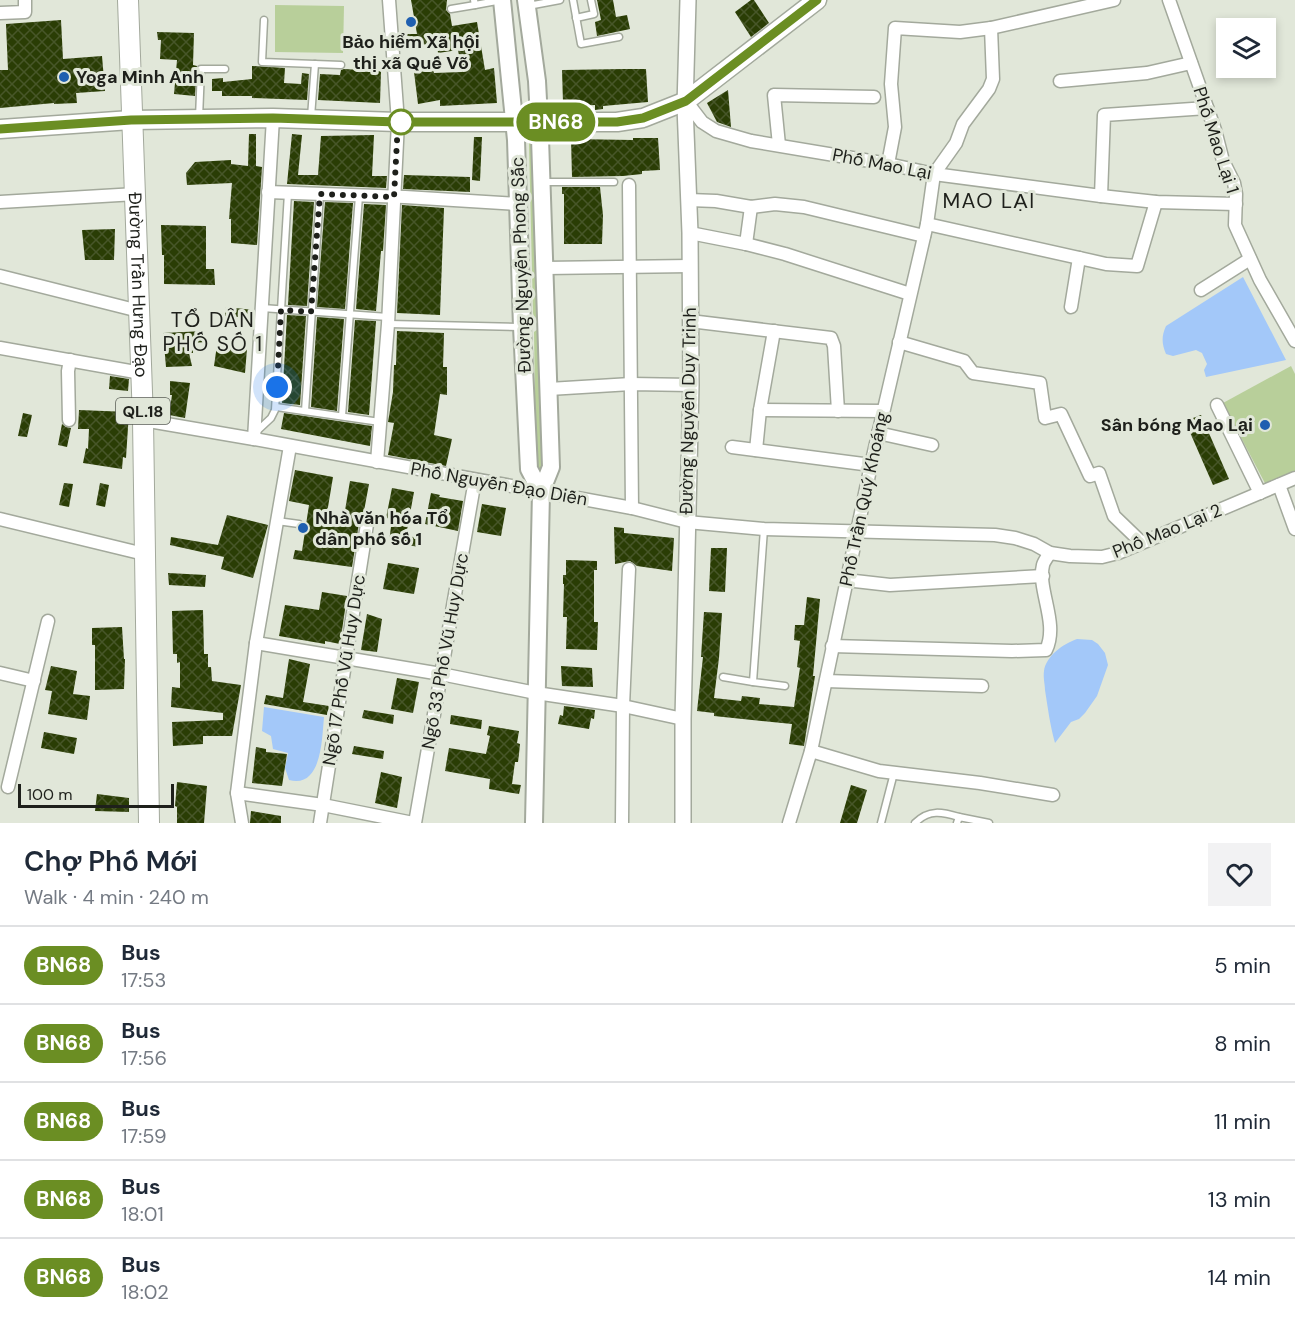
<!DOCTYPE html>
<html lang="en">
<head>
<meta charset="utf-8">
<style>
  body { margin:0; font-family:"DM Sans",sans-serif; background:#f2f2f3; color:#1f2937; height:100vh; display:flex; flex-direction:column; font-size:22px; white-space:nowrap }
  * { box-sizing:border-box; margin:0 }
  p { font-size:20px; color:#747a83 }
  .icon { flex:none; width:33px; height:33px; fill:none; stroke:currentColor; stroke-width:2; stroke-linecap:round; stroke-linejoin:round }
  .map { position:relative; height:823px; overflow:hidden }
  .drawer { display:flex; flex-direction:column; background:#fff; flex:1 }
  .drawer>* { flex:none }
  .badge { padding:0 12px; border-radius:20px; font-size:21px; line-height:39px }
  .controls { position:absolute; left:1216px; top:18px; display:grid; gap:12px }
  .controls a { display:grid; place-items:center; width:60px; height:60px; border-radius:0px; background:#fff; box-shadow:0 3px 9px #0003; font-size:30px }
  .scale { position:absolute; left:18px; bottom:15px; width:156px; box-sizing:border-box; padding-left:6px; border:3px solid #1e201b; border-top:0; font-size:16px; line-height:21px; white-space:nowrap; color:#1e201b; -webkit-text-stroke:4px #e1e7d9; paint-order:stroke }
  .you { position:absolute; width:30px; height:30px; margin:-15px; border:4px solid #fff; border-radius:50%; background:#1a73e8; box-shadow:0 0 0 9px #1a73e833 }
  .map>.badge { position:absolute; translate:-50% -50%; box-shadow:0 0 0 3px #fff }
  .round { display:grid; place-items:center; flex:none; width:63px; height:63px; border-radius:0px; background:#f2f2f3 }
  .summary { display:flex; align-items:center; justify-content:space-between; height:102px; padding:0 24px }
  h1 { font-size:28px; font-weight:600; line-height:45px }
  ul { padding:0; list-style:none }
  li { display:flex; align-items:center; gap:18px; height:78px; padding:0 24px; border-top:2px solid #e0e1e3 }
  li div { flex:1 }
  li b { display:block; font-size:22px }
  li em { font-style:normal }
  li .badge { min-width:66px; font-weight:700; text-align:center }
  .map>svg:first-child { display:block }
  .green { fill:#b8cf9a }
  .water { fill:#a3c8f9 }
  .building { fill:url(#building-cross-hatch) }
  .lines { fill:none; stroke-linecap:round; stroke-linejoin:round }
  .service-casing { stroke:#a3a99c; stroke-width:9 }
  .minor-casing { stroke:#a3a99c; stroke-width:15 }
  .tertiary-casing { stroke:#a3a99c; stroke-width:18 }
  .secondary-casing { stroke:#a3a99c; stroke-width:20 }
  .primary-casing { stroke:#a3a99c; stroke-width:21 }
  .trunk-casing { stroke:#a3a99c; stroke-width:22 }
  .service { stroke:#fff; stroke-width:6 }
  .minor { stroke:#fff; stroke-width:12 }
  .tertiary { stroke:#fff; stroke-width:15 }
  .secondary { stroke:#fff; stroke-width:16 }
  .primary { stroke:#fff; stroke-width:18 }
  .trunk { stroke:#fff; stroke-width:20 }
  .line-casing { stroke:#fff; stroke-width:14 }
  .line { stroke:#6b8e23; stroke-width:9 }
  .walk { stroke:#1e201b; stroke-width:6; stroke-dasharray:0 10.8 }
  .poi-dot { fill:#1f5fb0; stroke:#e1e7d9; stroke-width:2 }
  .stop-dot { fill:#fff; stroke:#6b8e23; stroke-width:3 }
  .labels { text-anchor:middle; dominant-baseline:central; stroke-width:6; stroke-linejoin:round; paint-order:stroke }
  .shield { fill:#e1e7d9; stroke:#585c54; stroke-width:1.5 }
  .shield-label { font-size:16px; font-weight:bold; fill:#1e201b }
  .poi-label { font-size:18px; font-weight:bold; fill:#1e201b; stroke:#e1e7d9; text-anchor:start }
  .street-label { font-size:18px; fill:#1e201b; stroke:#e1e7d9 }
  .quarter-label { font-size:21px; letter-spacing:1.5px; fill:#1e201b; stroke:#e1e7d9 }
</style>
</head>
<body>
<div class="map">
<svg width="1295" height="823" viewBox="0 0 1295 823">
  <defs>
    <pattern id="building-cross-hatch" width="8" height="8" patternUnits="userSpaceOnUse" patternTransform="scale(1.5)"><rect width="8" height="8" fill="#2a3d05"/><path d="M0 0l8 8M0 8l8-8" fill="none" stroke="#475629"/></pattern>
  </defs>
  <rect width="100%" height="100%" fill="#e1e7d9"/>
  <g class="green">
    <path d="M275 5 344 6 343 53 275 52Z"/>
    <path d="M533 138 541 321H535L533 313 529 144V141Z"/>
    <path d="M538 329 545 468 539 471 536 466 534 332Z"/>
    <path d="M1291 366 1295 374V474L1268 489 1223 403Z"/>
  </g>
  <g class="water">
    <path d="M1243 277 1286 360 1206 377 1204 370 1207 364 1202 353 1196 350 1173 356 1166 354C1162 344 1161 337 1166 326Z"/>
    <path d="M1077 639 1092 640 1098 644 1105 653 1108 665 1097 696 1085 713 1079 719 1071 722 1055 743C1050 725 1048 709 1045 690 1045 684 1043 678 1044 671 1046 656 1063 644 1077 639Z"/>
    <path d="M264 707 324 717C322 738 322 789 289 780L285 768 288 753 273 749 271 736 262 731Z"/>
  </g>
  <g class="building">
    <path d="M411 0H447L446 10 450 14 452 26 477 22 485 70 494 68 497 103 440 106V100L418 104 414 72 433 69 434 73 462 72 458 50 438 53 437 44 403 45V34H417Z"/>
    <path d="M597 0H613L616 17 627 15 630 29 597 36 595 22 601 20Z"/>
    <path d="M751 0H754L769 23 751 37 735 12Z"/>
    <path d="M61 20 63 59 102 56 105 91 76 93 77 103 54 104V103L0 108V70H8L6 24Z"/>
    <path d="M157 32 194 33 193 65 197 66 195 96 174 94 177 60 160 59 161 40H158Z"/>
    <path d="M252 66 285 68 284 83 301 84 302 73 309 74 307 100 252 98V96H222V91H212V79L223 78V82L252 79Z"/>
    <path d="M344 69 381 71 380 103 318 100 320 74 340 75 341 70Z"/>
    <path d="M624 69H646L648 102 603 106V109L595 110V105L575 106V102L563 103 562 70Z"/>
    <path d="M728 90 731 127 717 122 707 103Z"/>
    <path d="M249 134H256V166L262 167 257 245 231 243V219H229L232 183 187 185 186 173 195 162 231 160V164L248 166Z"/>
    <path d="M292 134 302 135 298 175H318L321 136 374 135 372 176H387L386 188 287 184Z"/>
    <path d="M474 137H482L480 181 472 180Z"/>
    <path d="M633 138H658L660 170 642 171V174L623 176 572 177 571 139 633 140Z"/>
    <path d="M404 175 470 177V192L403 189Z"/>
    <path d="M562 187H600L603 215 602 244H564V194H562Z"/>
    <path d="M294 201 314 202 307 306 288 305Z"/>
    <path d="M325 202 353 203 345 309 317 307Z"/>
    <path d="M364 204 386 205 383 251H381L376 311 356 309Z"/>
    <path d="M402 205 444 208 440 315 397 313Z"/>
    <path d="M161 225 206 226V269H214L215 285 164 284V255H162Z"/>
    <path d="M115 229 114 260H85L82 230Z"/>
    <path d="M226 307 253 310V318L225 316Z"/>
    <path d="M287 315 306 316 300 405 282 403Z"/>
    <path d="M317 317 344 319 337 411 311 407Z"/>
    <path d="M355 320 376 321 369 415 348 412Z"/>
    <path d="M204 331 206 342 192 343 193 353H189L192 366 166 367 163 333Z"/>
    <path d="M397 331 444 333 443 367H447V395L440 394 434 435 452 439 446 466 388 455 394 423 388 422 393 392 394 365H396Z"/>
    <path d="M217 345 247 349 245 373 214 366Z"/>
    <path d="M110 376 129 379 128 391 109 389Z"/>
    <path d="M170 381 190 383 185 418 169 415 172 395H170Z"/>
    <path d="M79 410 129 412 126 458 123 457 122 469 83 463 86 448 88 449 89 429H78Z"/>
    <path d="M23 413 32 415 27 437 18 436Z"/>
    <path d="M284 413 372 426 370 446 281 429Z"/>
    <path d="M1201 415 1229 479 1213 485 1185 421Z"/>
    <path d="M62 424 66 427 71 428 67 447 58 445Z"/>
    <path d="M295 470 333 477 326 519 343 522 350 481 369 484 364 511 360 517 352 567 293 559 295 550 302 551 309 505 289 501Z"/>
    <path d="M64 483 73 484 69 507 59 505Z"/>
    <path d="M100 483 109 485 105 507 96 505Z"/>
    <path d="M392 488 414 492 406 536 421 538 419 547 389 542 392 519 386 518Z"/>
    <path d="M431 493 440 495 439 497 463 501 458 531 425 524Z"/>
    <path d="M482 504 506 508 501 536 477 532Z"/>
    <path d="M227 515 268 525 253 578 221 569 224 557 170 545 171 537 218 545Z"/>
    <path d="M614 527 624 528V533L674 538 672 571 637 566 630 561 615 564Z"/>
    <path d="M711 548H727L725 592 709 591Z"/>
    <path d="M566 560 597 561V570H594V622H598L597 650 566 649 567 617H563L564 584H563V575H566Z"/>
    <path d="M388 563 419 568 414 594 383 589Z"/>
    <path d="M168 573 206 575 205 587 169 585Z"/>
    <path d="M322 592 347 596 340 644 325 641V644L279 636 285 605 319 610Z"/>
    <path d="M807 597 820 599 813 676H815L804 746 789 744 792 724 714 716V713L697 711 703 657H701L704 612 722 613 719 658 714 698 741 701 742 696 760 698 759 704 794 707 800 668 797 667 800 641 794 640 795 625H804Z"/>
    <path d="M203 610 204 654H208V667H211L212 681 241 685 232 736H203V744L173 746 172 722 223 720V713L171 707 172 687 180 688V662L177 663V654H173L172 611Z"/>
    <path d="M367 614 382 619 377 652 361 650Z"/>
    <path d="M122 627 124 659H125L124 689 95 690V645H92V628Z"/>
    <path d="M289 659 310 664 303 702 329 706 327 715 264 704 266 695 283 698Z"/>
    <path d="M51 666 77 671 73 694 90 696 87 720 48 714 52 691 45 690Z"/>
    <path d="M561 666 592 668 593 687 562 686Z"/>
    <path d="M397 678 419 682 413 713 391 709Z"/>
    <path d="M564 706 595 710 594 719 591 718 589 729 558 724 560 715 563 716Z"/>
    <path d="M364 710 394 715 393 724 362 718Z"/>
    <path d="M451 715 482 720 481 729 450 724Z"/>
    <path d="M489 726 519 731 517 743 520 744 519 754 518 762H515L512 784 521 785 519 794 489 789 490 779 445 771 449 748 486 754 490 736 487 735Z"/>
    <path d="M44 732 77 738 74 754 41 748Z"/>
    <path d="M354 746 384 751 383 759 352 754Z"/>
    <path d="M256 747 266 749V752L287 754 282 786 252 783Z"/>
    <path d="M381 772 402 777 397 808 375 803Z"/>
    <path d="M177 782 207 786 204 823H177V807L175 806Z"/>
    <path d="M851 785 867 790 857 823H840Z"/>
    <path d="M97 794 129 798V812L95 811Z"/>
    <path d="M251 811 281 816V823H250Z"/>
  </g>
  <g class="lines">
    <defs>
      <g id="service">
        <path d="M474 0 475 5 502 0"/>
        <path d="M573 0 581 44 619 37"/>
        <path d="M528 6 560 0"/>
        <path d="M451 9 475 5"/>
        <path d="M576 18 594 14 591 0"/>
        <path d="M264 20 262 62 341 65"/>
        <path d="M311 117 315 64"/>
        <path d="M199 118 201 69H225"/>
        <path d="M542 182H614"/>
        <path d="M262 308 388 317"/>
        <path d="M389 324 519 327"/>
        <path d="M276 407 380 422"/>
        <path d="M305 411 320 194"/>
        <path d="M342 416 359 196"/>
        <path d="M256 432 271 418 275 410 288 193"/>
        <path d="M277 521 299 524"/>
        <path d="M764 529 753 682 785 686"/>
        <path d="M723 677 753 682"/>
        <path d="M881 823 894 773"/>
        <path d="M915 823C929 809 942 812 959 817"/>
        <path d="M957 823 959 817 989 823"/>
      </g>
      <g id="minor">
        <path d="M1169 0 1215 130 1223 161 1234 183 1236 194 1235 225 1260 280 1295 341"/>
        <path d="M0 13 25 12V0"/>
        <path d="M1060 81 1147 73 1191 63"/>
        <path d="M686 101 702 122 716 131 751 141 888 164 934 174 1101 196 1156 202 1236 204"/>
        <path d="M779 145 774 95 874 97"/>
        <path d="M888 164 895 127 891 84 895 28 960 32 991 28 1114 0"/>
        <path d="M629 185 632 508"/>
        <path d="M268 192 405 197 518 204"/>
        <path d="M1101 196 1104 115 1207 108"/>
        <path d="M689 200 716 201 751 207 775 204 804 207 924 236"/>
        <path d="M0 202 136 194"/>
        <path d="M927 224 1106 264 1137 266 1156 202"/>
        <path d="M690 233 746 244 785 254 910 294"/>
        <path d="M746 244 751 207"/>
        <path d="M545 268 690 266"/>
        <path d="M0 276 139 311"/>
        <path d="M1201 290 1250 259"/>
        <path d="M1071 307 1079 258"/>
        <path d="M690 321 831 338 834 346 838 411"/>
        <path d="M899 342 964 361 973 373 1040 383 1045 418 1061 414 1090 476 1099 473 1114 516 1141 542"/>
        <path d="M0 348 141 373"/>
        <path d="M549 389 631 384 691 385"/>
        <path d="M1217 405 1260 493"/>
        <path d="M760 410 883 411"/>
        <path d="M69 420 68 371 70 360"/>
        <path d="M143 420 254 439 632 508 687 522 764 529 995 535 1015 538 1034 544 1050 553 1070 556 1102 557 1118 553 1295 478"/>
        <path d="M878 433 932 445"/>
        <path d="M254 439 273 118"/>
        <path d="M732 447 871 465"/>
        <path d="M756 450 760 410 774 331"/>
        <path d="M377 462 388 324 398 122 389 0"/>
        <path d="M1279 485 1295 529"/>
        <path d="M0 519 144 554"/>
        <path d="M846 580 890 585 1043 576"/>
        <path d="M256 643 441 674 536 693 623 706 683 719"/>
        <path d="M832 646 1012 651 1046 650C1059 623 1037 590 1043 565 1044 561 1048 556 1050 553"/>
        <path d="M0 673 34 681"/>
        <path d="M826 681 982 686"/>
        <path d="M811 751 879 771 980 783 1053 795"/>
        <path d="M8 787 48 621"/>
        <path d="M237 793 323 805 413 823"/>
        <path d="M242 823 237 793 256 643 290 446"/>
        <path d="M320 823 368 518"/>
        <path d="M415 823 475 480"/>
        <path d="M622 823 623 706 629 569"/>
        <path d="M789 823 811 751 871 465 927 224 934 174 956 143 963 124 989 89 993 79 991 28"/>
      </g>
      <path id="tertiary" d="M683 823V719L691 385 690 233 685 106 688 0"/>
      <g id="secondary">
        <path d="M502 0 516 140 522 327 529 469 541 492"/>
        <path d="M526 0 537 81 540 138 551 467 541 492 534 823"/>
      </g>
      <path id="primary" d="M0 129 131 120 273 118 398 122H617L643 118 686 101 817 0"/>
      <g id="trunk">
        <path id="s1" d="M128 0 143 420 149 823"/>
      </g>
    </defs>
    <use href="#service" class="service-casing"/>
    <use href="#minor" class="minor-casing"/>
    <use href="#tertiary" class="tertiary-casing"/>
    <use href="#secondary" class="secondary-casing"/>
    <use href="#primary" class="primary-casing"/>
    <use href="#trunk" class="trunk-casing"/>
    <use href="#service" class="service"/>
    <use href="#minor" class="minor"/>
    <use href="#tertiary" class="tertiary"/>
    <use href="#secondary" class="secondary"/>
    <use href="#primary" class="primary"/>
    <use href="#trunk" class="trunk"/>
  </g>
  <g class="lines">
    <defs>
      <path id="line" d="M0 129 131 120 273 118 398 122H617L643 118 686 101 817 0"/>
    </defs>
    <use href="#line" class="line-casing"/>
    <use href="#line" class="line"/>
    <path class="walk" d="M277 387 281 310 311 312 320 194 394 197 398 122H401"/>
  </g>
  <g class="poi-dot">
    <circle cx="411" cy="22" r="6"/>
    <circle cx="64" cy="77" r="6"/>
    <circle cx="1265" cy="425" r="6"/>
    <circle cx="303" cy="528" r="6"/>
  </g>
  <circle class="stop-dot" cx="401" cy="122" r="12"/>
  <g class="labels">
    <rect class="shield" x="116" y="398" width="54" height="26" rx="4.5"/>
    <g class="shield-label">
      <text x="143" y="411">QL.18</text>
    </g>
    <g class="poi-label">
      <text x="411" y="42" text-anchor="middle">Bảo hiểm Xã hội<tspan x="411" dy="21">thị xã Quế Võ</tspan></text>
      <text x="76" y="77">Yoga Minh Anh</text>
      <text x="1253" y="425" text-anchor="end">Sân bóng Mao Lại</text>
      <text x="315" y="518">Nhà văn hóa Tổ<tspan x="315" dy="21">dân phố số 1</tspan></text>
    </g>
    <g class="street-label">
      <text transform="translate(1216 140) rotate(72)">Phố Mao Lại 1</text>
      <text transform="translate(882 164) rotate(11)">Phố Mao Lại</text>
      <text transform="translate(521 265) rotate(-92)">Đường Nguyễn Phong Sắc</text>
      <text stroke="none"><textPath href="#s1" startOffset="285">Đường Trần Hưng Đạo</textPath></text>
      <text transform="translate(688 411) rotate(-89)">Đường Nguyễn Duy Trinh</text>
      <text transform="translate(499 484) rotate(10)">Phố Nguyễn Đạo Diễn</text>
      <text transform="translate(864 499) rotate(-78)">Phố Trần Quý Khoáng</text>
      <text transform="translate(1167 531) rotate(-22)">Phố Mao Lại 2</text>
      <text transform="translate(445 651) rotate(-80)">Ngõ 33 Phố Vũ Huy Dực</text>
      <text transform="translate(344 670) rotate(-81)">Ngõ 17 Phố Vũ Huy Dực</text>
    </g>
    <g class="quarter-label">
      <text x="989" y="201">MAO LẠI</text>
      <text x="213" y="320">TỔ DÂN<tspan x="213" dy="24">PHỐ SỐ 1</tspan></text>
    </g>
  </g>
</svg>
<div class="controls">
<a><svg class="icon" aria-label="layers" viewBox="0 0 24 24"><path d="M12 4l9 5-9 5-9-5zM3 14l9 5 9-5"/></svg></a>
</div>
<div class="scale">100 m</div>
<div class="you" style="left:277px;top:387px"></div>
<b class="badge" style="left:556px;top:122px;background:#6b8e23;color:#fff">BN68</b>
</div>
<section class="drawer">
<div class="summary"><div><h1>Chợ Phố Mới</h1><p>Walk · 4 min · 240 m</p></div><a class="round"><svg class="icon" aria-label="heart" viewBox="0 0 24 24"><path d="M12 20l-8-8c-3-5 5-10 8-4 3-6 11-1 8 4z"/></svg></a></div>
<ul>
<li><span class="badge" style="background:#6b8e23;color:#fff">BN68</span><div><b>Bus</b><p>17:53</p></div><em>5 min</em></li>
<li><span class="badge" style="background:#6b8e23;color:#fff">BN68</span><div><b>Bus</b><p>17:56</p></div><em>8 min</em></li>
<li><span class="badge" style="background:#6b8e23;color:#fff">BN68</span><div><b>Bus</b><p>17:59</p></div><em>11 min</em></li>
<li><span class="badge" style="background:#6b8e23;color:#fff">BN68</span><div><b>Bus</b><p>18:01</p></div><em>13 min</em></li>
<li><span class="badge" style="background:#6b8e23;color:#fff">BN68</span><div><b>Bus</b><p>18:02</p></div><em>14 min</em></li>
</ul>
</section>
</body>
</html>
